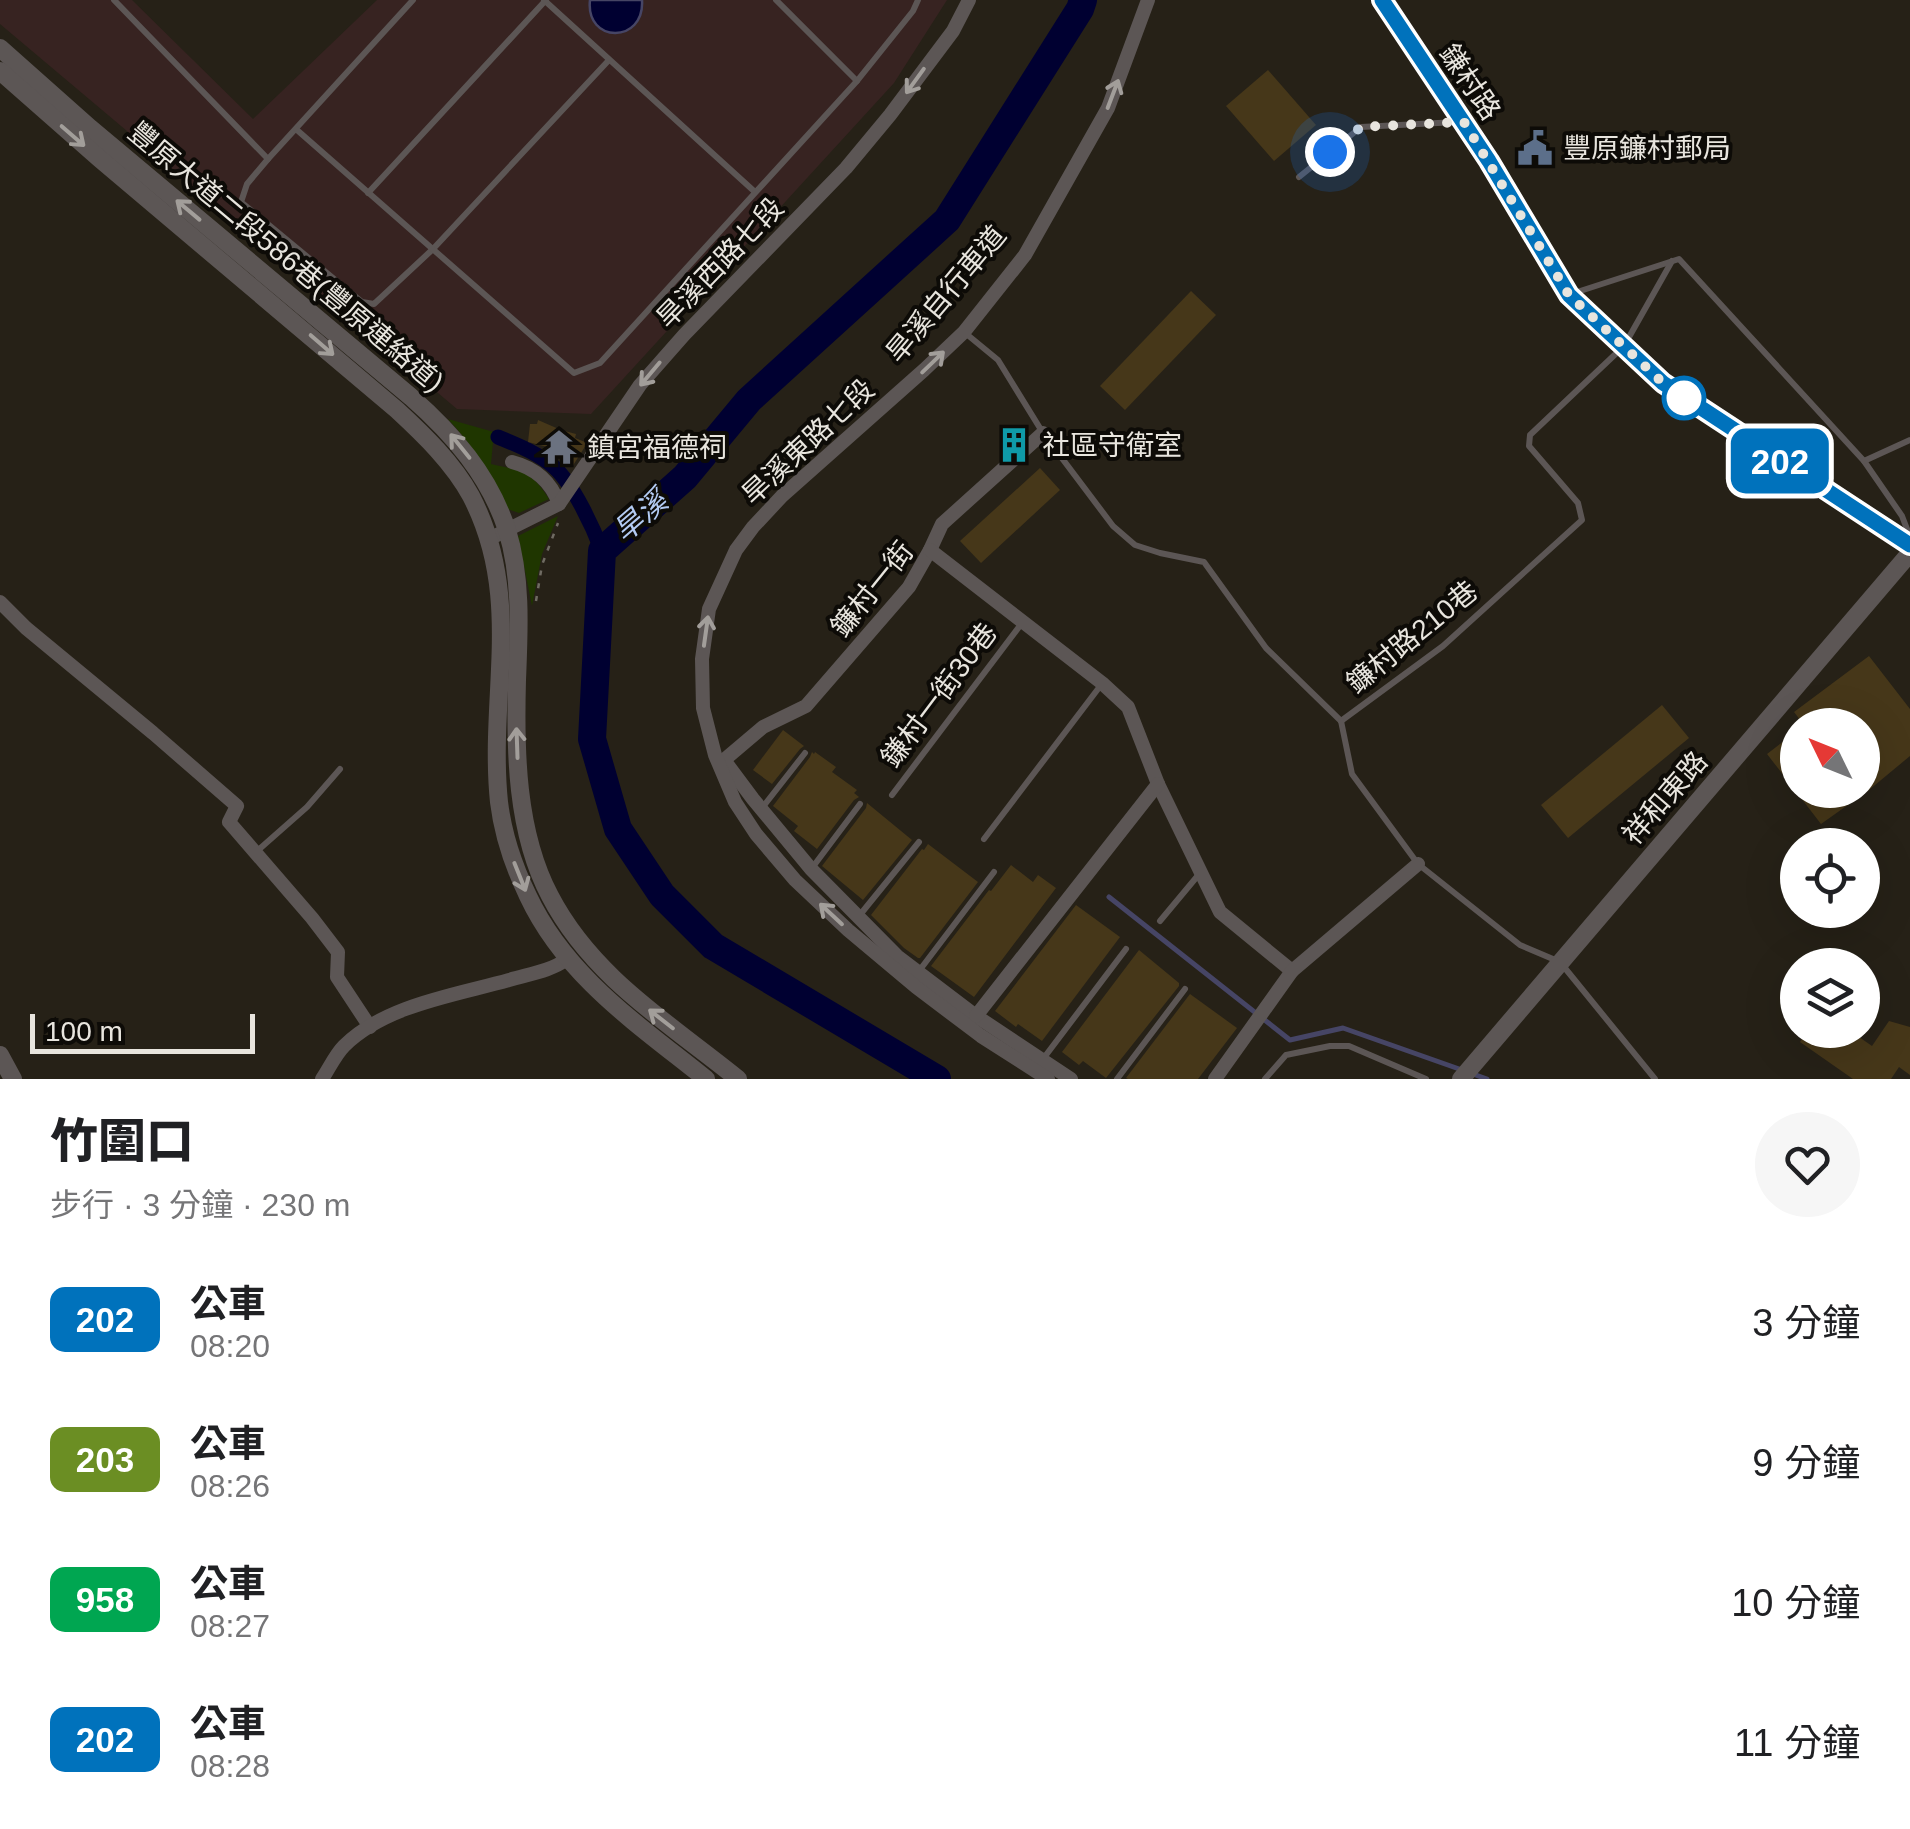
<!DOCTYPE html>
<html lang="zh-TW">
<head>
<meta charset="utf-8">
<style>
  body { margin:0; font-family:Arial,"Noto Sans TC",sans-serif; background:#f6f6f6; color:#202124; height:100vh; display:flex; flex-direction:column; font-size:38px; white-space:nowrap }
  * { box-sizing:border-box; margin:0 }
  p { font-size:32px; color:#757577 }
  .icon { flex:none; width:55px; height:55px; fill:none; stroke:currentColor; stroke-width:2; stroke-linecap:round; stroke-linejoin:round }
  .map { position:relative; height:1079px; overflow:hidden }
  .side { display:flex; flex-direction:column; background:#fff; flex:1 }
  .side>* { flex:none }
  .badge { padding:0 20px; border-radius:15px; font-size:35px; line-height:65px }
  .needle { width:65px; rotate:313deg }
  .fabs { position:absolute; left:1780px; top:708px; display:grid; gap:20px }
  .fabs a { display:grid; place-items:center; width:100px; height:100px; border-radius:50%; background:#fff; box-shadow:0 10px 40px #0002; font-size:50px }
  .scale { position:absolute; left:30px; bottom:25px; width:225px; box-sizing:border-box; padding-left:10px; border:5px solid #e8e5de; border-top:0; font-size:28px; line-height:35px; white-space:nowrap; color:#e8e5de; -webkit-text-stroke:8px #0d0b07; paint-order:stroke }
  .you { position:absolute; width:50px; height:50px; margin:-25px; border:8px solid #fff; border-radius:50%; background:#1a73e8; box-shadow:0 0 0 15px #1a73e833 }
  .map>.badge { position:absolute; translate:-50% -50%; box-shadow:0 0 0 5px #fff }
  .round { display:grid; place-items:center; flex:none; width:105px; height:105px; border-radius:52px; background:#f6f6f6 }
  .head { display:flex; align-items:center; justify-content:space-between; height:170px; padding:0 50px }
  h1 { font-size:48px; font-weight:800; line-height:75px }
  ul { padding:0; list-style:none }
  li { display:flex; align-items:center; gap:30px; height:140px; padding:0 50px }
  li div { flex:1 }
  li b { display:block; font-size:38px }
  li em { font-style:normal }
  li .badge { min-width:110px; font-weight:700; text-align:center }
  .map>svg:first-child { display:block }
  .industrial { fill:#372321 }
  .green { fill:#1f3600 }
  .water { fill:#000031; stroke:#464565; stroke-width:2.5 }
  .lines { fill:none; stroke-linecap:round; stroke-linejoin:round }
  .stream { stroke:#464565; stroke-width:5 }
  .canal { stroke:#000031; stroke-width:15 }
  .river { stroke:#000031; stroke-width:28 }
  .building { fill:#463719 }
  .path { stroke:#6f6b62; stroke-width:2.5; stroke-dasharray:5 8; stroke-linecap:butt }
  .service { stroke:#5c5655; stroke-width:6 }
  .minor { stroke:#5c5655; stroke-width:14 }
  .tertiary { stroke:#5c5655; stroke-width:18 }
  .oneway { stroke:#a29e9a }
  .line-casing { stroke:#fff; stroke-width:22 }
  .line { stroke:#0072bc; stroke-width:15 }
  .walk { stroke:#e8e5de; stroke-width:10; stroke-dasharray:0 18 }
  .stop-dot { fill:#fff; stroke:#0072bc; stroke-width:5 }
  .labels { text-anchor:middle; dominant-baseline:central; stroke-width:8; stroke-linejoin:round; paint-order:stroke }
  .street-label { font-size:28px; fill:#e8e5de; stroke:#0d0b07 }
  .poi-label { font-size:28px; fill:#e8e5de; stroke:#0d0b07; text-anchor:start }
  .water-label { font-size:30px; font-style:italic; fill:#b3cbf3; stroke:#0d0b07 }
</style>
</head>
<body>
<div class="map">
<svg width="1910" height="1079" viewBox="0 0 1910 1079">
  <rect width="100%" height="100%" fill="#262117"/>
  <path class="industrial" d="M0 0H132L253 119 377 0H947L894 83 591 414 457 409 0 24Z"/>
  <g class="green">
    <path d="M448 419 494 432 491 464C521 471 531 470 549 499L519 513 507 509C492 476 473 446 448 419Z"/>
    <path d="M558 516 542 554 532 606 518 536Z"/>
  </g>
  <path class="water" d="M590 0H642C645 44 585 44 590 0Z"/>
  <g class="lines">
    <g class="stream">
      <path d="M1109 897 1290 1040 1343 1028 1462 1070"/>
      <path d="M1473 1074 1487 1079"/>
    </g>
    <path class="canal" d="M498 437C517 445 538 453 554 467 573 484 593 527 602 551"/>
    <path class="river" d="M937 1079 713 946 662 895 618 829 592 739 602 551 685 477 749 400 947 220 1080 9 1083 0"/>
  </g>
  <g class="building">
    <path d="M1268 70 1316 125 1274 161 1226 106Z"/>
    <path d="M1191 291 1216 315 1125 410 1100 386Z"/>
    <path d="M538 420 561 430 576 434 575 438 585 442 586 445 572 467 553 451 556 449 528 442 530 424H537Z"/>
    <path d="M1040 468 1060 490 981 563 960 541Z"/>
    <path d="M1869 656 1910 709V756L1869 790 1821 824 1767 754 1798 730V790H1862V725H1804L1794 712Z"/>
    <path d="M1662 705 1689 738 1568 838 1541 805Z"/>
    <path d="M783 730 804 746 800 749 772 784 753 770Z"/>
    <path d="M812 752 814 754 815 752 836 767 832 772 857 790 854 793 859 797 854 800 817 849 794 831 798 826 773 806 810 757Z"/>
    <path d="M867 803 912 840 863 900 822 866 866 808Z"/>
    <path d="M928 844 978 882 920 958H918L904 948 871 915 922 849 924 850Z"/>
    <path d="M1011 865 1033 882 1038 875 1056 888 974 997 931 966 989 890 991 891Z"/>
    <path d="M1076 905 1120 937 1042 1041 1018 1024 1016 1027 995 1011Z"/>
    <path d="M1139 950 1179 983V986L1106 1078 1083 1061 1079 1065 1062 1052Z"/>
    <path d="M1190 994 1237 1028 1198 1079H1128L1126 1078Z"/>
    <path d="M1889 1021 1910 1027V1075L1899 1067 1891 1079H1853L1800 1042 1808 1030H1849L1872 1046Z"/>
  </g>
  <g class="lines">
    <path class="path" d="M536 601 542 565 558 523"/>
    <g class="service">
      <path d="M114 0 268 159"/>
      <path d="M413 0 268 159 247 184 241 202 362 302 374 304 433 249 609 60"/>
      <path d="M544 0 755 192"/>
      <path d="M776 0 857 81"/>
      <path d="M297 130 574 373 600 363 857 81 913 11 918 0"/>
      <path d="M1299 177 1361 127 1457 122"/>
      <path d="M368 193 546 0"/>
      <path d="M1574 293 1679 259 1864 461 1902 516 1910 537"/>
      <path d="M964 332 998 360 1043 433 1113 526 1135 545 1160 553 1204 562 1266 648 1341 721"/>
      <path d="M1864 461 1910 440"/>
      <path d="M1341 721 1443 646 1582 520 1578 503 1529 446 1530 435 1624 346 1672 261"/>
      <path d="M1341 721 1352 774 1418 864 1520 945 1560 962 1655 1079"/>
      <path d="M892 795 1022 623"/>
      <path d="M762 808 805 753"/>
      <path d="M984 839 1101 685"/>
      <path d="M256 852 307 807 340 769"/>
      <path d="M812 868 860 804"/>
      <path d="M859 916 919 842"/>
      <path d="M1160 921 1200 873"/>
      <path d="M919 971 994 872"/>
      <path d="M1043 1059 1126 949"/>
      <path d="M1117 1079 1185 989"/>
      <path d="M1265 1079 1286 1055 1330 1046H1349L1426 1079"/>
    </g>
    <g class="minor">
      <path d="M1043 433 942 524 930 550 909 587 806 706 763 727 724 760 753 799 811 869 897 956 976 1016 1071 1079"/>
      <path d="M512 462C535 468 551 481 559 504"/>
      <path d="M489 539 559 504 640 385 684 335 846 168 890 115 953 31 969 0"/>
      <path d="M930 550 1102 683 1128 707 1158 784 1220 912 1292 971"/>
      <path d="M0 602 26 628 153 733 237 806 229 822 312 918 338 952 337 977 370 1027"/>
      <path d="M976 1016 1158 784"/>
      <path d="M322 1079C329 1069 335 1055 344 1046 385 1005 456 995 509 980 529 974 551 971 567 959"/>
      <path d="M1048 1079 981 1036 916 987 848 930 795 880 756 834 735 802 715 755 703 708 702 659 709 609 736 550 753 527 782 496 924 370 964 332 1025 255 1108 108 1148 0"/>
      <path d="M1215 1079 1292 971 1418 864"/>
    </g>
    <g class="tertiary">
      <path d="M1382 0 1489 161 1569 295 1663 383 1910 545"/>
      <path d="M0 48 90 128 411 397C453 434 489 475 507 530 522 578 519 631 517 680 515 750 516 832 550 896 592 977 669 1023 738 1079"/>
      <path d="M0 71 100 159 397 410C424 435 453 463 471 496 524 598 488 695 499 802 503 835 514 867 528 896 566 977 639 1025 706 1079"/>
      <path d="M0 1055 13 1079"/>
      <path d="M1461 1079 1910 553"/>
    </g>
  </g>
  <defs><path id="oneway-shaft" d="M-6 0H5M1.5-3L5.5 0L1.5 3" fill="none" stroke-width="1.6" stroke-linecap="round" stroke-linejoin="round" transform="scale(2.5)"/></defs>
  <g class="oneway">
    <use href="#oneway-shaft" transform="translate(915 81) rotate(126)"/>
    <use href="#oneway-shaft" transform="translate(1113 94) rotate(-69)"/>
    <use href="#oneway-shaft" transform="translate(73 136) rotate(41)"/>
    <use href="#oneway-shaft" transform="translate(188 210) rotate(-140)"/>
    <use href="#oneway-shaft" transform="translate(322 345) rotate(41)"/>
    <use href="#oneway-shaft" transform="translate(933 362) rotate(-44)"/>
    <use href="#oneway-shaft" transform="translate(650 374) rotate(130)"/>
    <use href="#oneway-shaft" transform="translate(460 446) rotate(-129)"/>
    <use href="#oneway-shaft" transform="translate(706 631) rotate(-82)"/>
    <use href="#oneway-shaft" transform="translate(517 743) rotate(-92)"/>
    <use href="#oneway-shaft" transform="translate(520 877) rotate(68)"/>
    <use href="#oneway-shaft" transform="translate(831 914) rotate(-137)"/>
    <use href="#oneway-shaft" transform="translate(661 1019) rotate(-142)"/>
  </g>
  <g class="lines">
    <defs>
      <path id="line" d="M1382 0 1489 161 1569 295 1663 383 1910 545"/>
    </defs>
    <use href="#line" class="line-casing"/>
    <use href="#line" class="line"/>
    <path class="walk" d="M1330 152 1361 127 1464 122 1569 295 1663 383 1691 402 1684 398"/>
  </g>
  <defs>
    <symbol id="civic-bare" viewBox="-9 -9 18 18"><path d="M-.6-6.5H3V-4.5H.6V-3L4-1V1h2V6H-6V1h2V-1L-.6-3ZM-1.2 2.5V6h2.4V2.5Z" fill="#5c6f8a" stroke="#0d0b07" stroke-width="2.5" paint-order="stroke"/></symbol>
    <symbol id="building-bare" viewBox="-9 -9 18 18"><path d="M-4-6H4V6H1V3H-1V6H-4ZM-2.5-4.3h1.7v1.8h-1.7ZM.8-4.3h1.7v1.8H.8ZM-2.5-1h1.7V.8h-1.7ZM.8-1h1.7V.8H.8Z" fill="#0f9aa8" stroke="#0d0b07" stroke-width="2.5" paint-order="stroke"/></symbol>
    <symbol id="temple-bare" viewBox="-9 -9 18 18"><path d="M0-6L5-2H3V0L6.5 2.5H4V6H1.5V3h-3V6H-4V2.5H-6.5L-3 0V-2H-5Z" fill="#6b7280" stroke="#0d0b07" stroke-width="2.5" paint-order="stroke"/></symbol>
  </defs>
  <g fill-rule="evenodd">
    <use href="#civic-bare" x="1510" y="123" width="50" height="50"/>
    <use href="#building-bare" x="989" y="420" width="50" height="50"/>
    <use href="#temple-bare" x="534" y="422" width="50" height="50"/>
  </g>
  <circle class="stop-dot" cx="1684" cy="398" r="20"/>
  <g class="labels">
    <g class="street-label">
      <text transform="translate(1470 82) rotate(56)">鎌村路</text>
      <text transform="translate(286 257) rotate(40)">豐原大道二段586巷(豐原連絡道)</text>
      <text transform="translate(720 263) rotate(-46)">旱溪西路七段</text>
      <text transform="translate(946 294) rotate(-50)">旱溪自行車道</text>
      <text transform="translate(808 442) rotate(-43)">旱溪東路七段</text>
      <text transform="translate(872 589) rotate(-51)">鐮村一街</text>
      <text transform="translate(1412 637) rotate(-39)">鐮村路210巷</text>
      <text transform="translate(939 695) rotate(-53)">鎌村一街30巷</text>
      <text transform="translate(1665 798) rotate(-49)">祥和東路</text>
    </g>
    <g class="poi-label">
      <text x="1563" y="148">豐原鐮村郵局</text>
      <text x="1042" y="445">社區守衛室</text>
      <text x="587" y="447">鎮宮福德祠</text>
    </g>
    <g class="water-label">
      <text transform="translate(640 516) rotate(-41)">旱溪</text>
    </g>
  </g>
</svg>
<div class="fabs">
<a><svg class="needle" viewBox="-14 -14 28 28"><path d="M0-13l5 13h-10z" fill="#e53935"/><path d="M0 13l5-13h-10z" fill="#757577"/></svg></a>
<a><svg class="icon" aria-label="locate" viewBox="0 0 24 24"><circle cx="12" cy="12" r="6"/><path d="M12 2v4M12 18v4M2 12h4M18 12h4"/></svg></a>
<a><svg class="icon" aria-label="layers" viewBox="0 0 24 24"><path d="M12 4l9 5-9 5-9-5zM3 14l9 5 9-5"/></svg></a>
</div>
<div class="scale">100 m</div>
<div class="you" style="left:1330px;top:152px"></div>
<b class="badge" style="left:1780px;top:461px;background:#0072bc;color:#fff">202</b>
</div>
<section class="side">
<div class="head"><div><h1>竹圍口</h1><p>步行 · 3 分鐘 · 230 m</p></div><a class="round"><svg class="icon" aria-label="heart" viewBox="0 0 24 24"><path d="M12 20l-8-8c-3-5 5-10 8-4 3-6 11-1 8 4z"/></svg></a></div>
<ul>
<li><span class="badge" style="background:#0072bc;color:#fff">202</span><div><b>公車</b><p>08:20</p></div><em>3 分鐘</em></li>
<li><span class="badge" style="background:#6b8e23;color:#fff">203</span><div><b>公車</b><p>08:26</p></div><em>9 分鐘</em></li>
<li><span class="badge" style="background:#00a651;color:#fff">958</span><div><b>公車</b><p>08:27</p></div><em>10 分鐘</em></li>
<li><span class="badge" style="background:#0072bc;color:#fff">202</span><div><b>公車</b><p>08:28</p></div><em>11 分鐘</em></li>
</ul>
</section>
</body>
</html>
